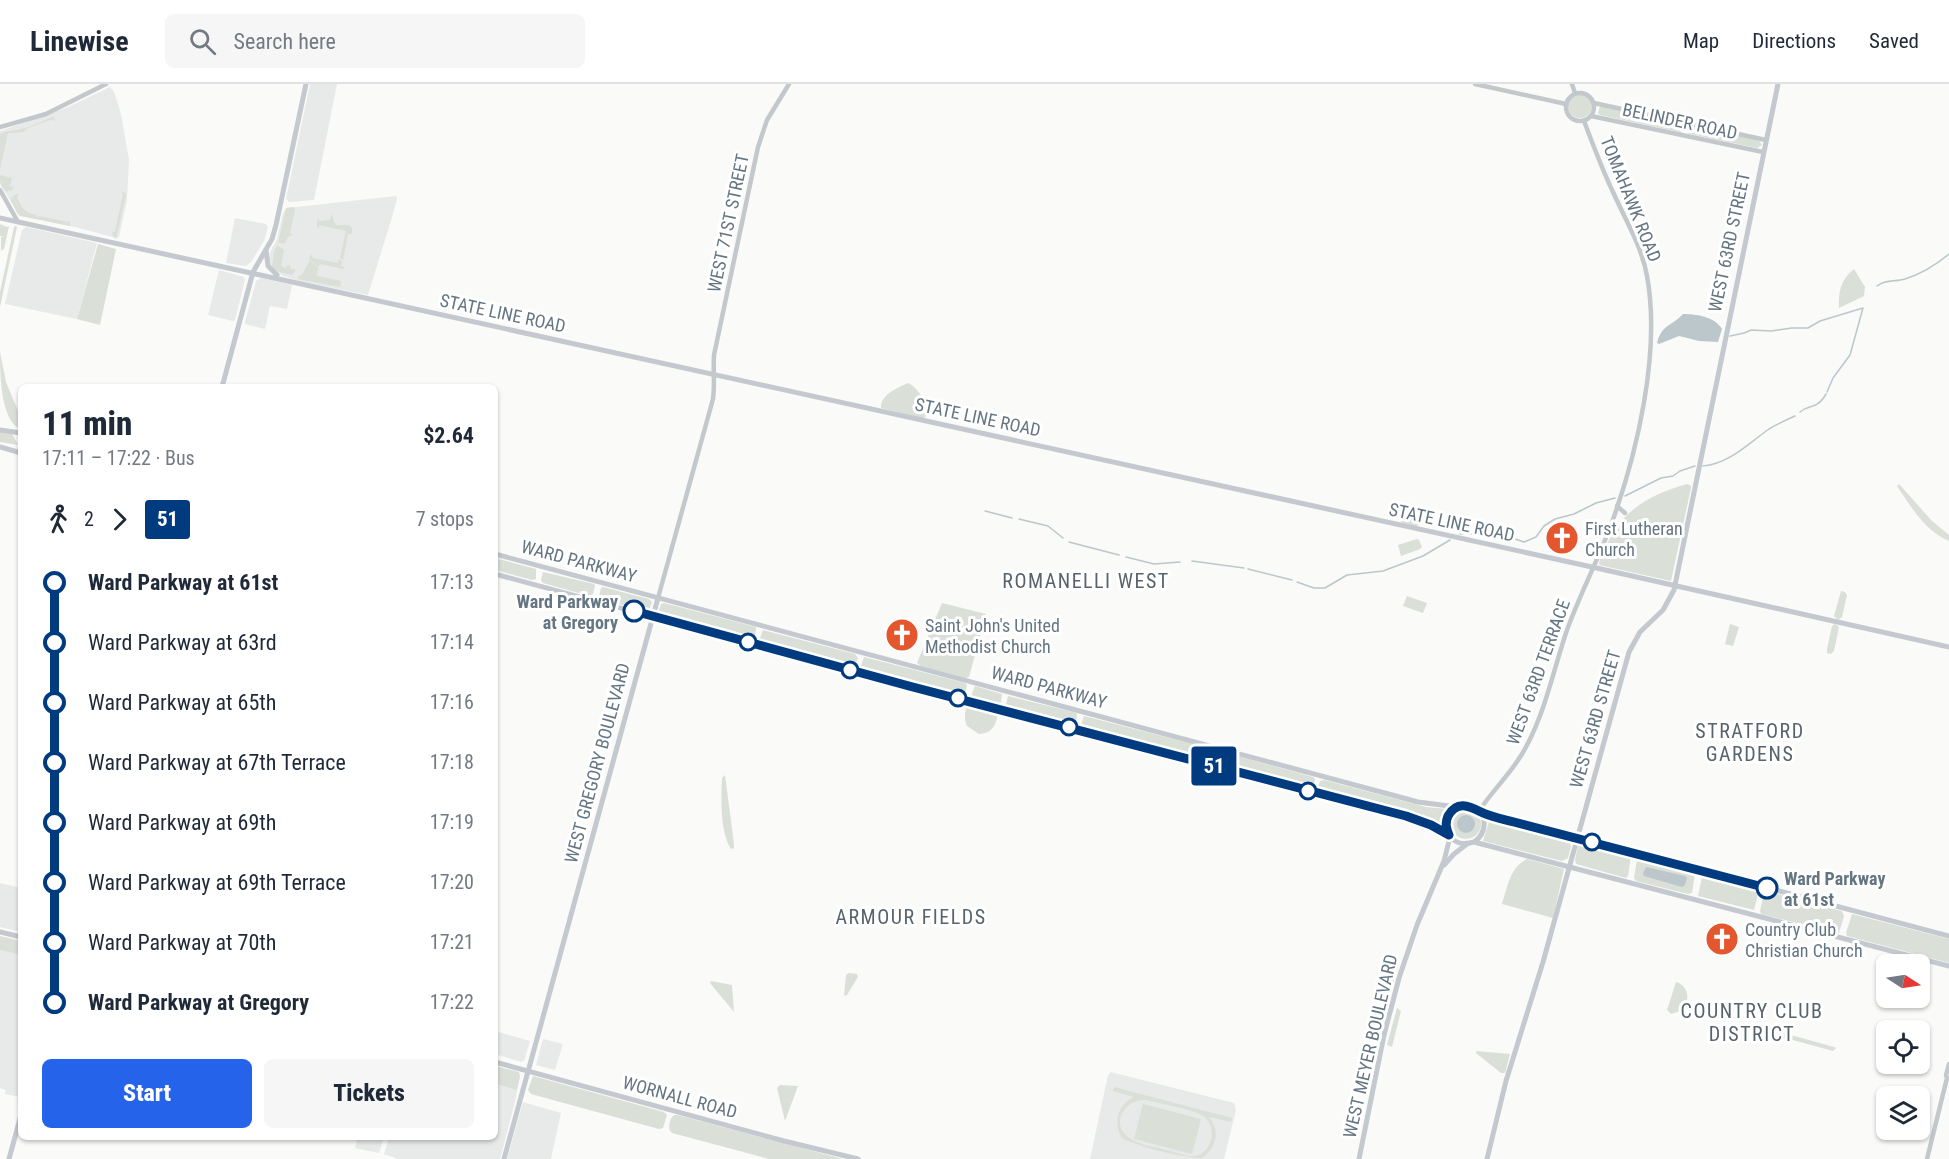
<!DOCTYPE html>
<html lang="en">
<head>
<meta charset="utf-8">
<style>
  body { margin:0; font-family:"Roboto Condensed",sans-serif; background:#f6f6f7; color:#1f2937; height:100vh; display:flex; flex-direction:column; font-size:22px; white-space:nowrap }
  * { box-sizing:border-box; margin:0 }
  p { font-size:20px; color:#747a83 }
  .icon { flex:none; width:33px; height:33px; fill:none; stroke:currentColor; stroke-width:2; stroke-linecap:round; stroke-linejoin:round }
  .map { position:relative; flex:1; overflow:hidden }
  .side { position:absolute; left:18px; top:300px; width:480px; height:756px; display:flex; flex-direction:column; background:#fff; border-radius:9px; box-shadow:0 2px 4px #0004 }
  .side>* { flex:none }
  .badge { padding:0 12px; border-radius:4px; font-size:21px; line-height:39px }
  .needle { width:39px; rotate:102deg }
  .buttons { position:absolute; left:1876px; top:870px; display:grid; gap:12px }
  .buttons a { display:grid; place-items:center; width:54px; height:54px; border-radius:9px; background:#fff; box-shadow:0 2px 4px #0004; font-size:30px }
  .map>.badge { position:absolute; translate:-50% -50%; box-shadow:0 0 0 3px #fff }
  .legs { display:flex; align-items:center; gap:9px; height:66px; padding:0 24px; font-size:20px }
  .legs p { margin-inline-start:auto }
  .headline { display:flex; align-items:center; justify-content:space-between; height:102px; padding:0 24px }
  h1 { font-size:33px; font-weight:800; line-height:45px }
  .primary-button { display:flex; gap:12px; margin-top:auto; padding:12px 24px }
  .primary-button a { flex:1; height:69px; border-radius:9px; background:#2563eb; color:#fff; font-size:24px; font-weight:800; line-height:69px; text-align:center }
  .primary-button a+a { background:#f6f6f7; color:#1f2937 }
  ul { padding:0 24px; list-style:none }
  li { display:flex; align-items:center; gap:21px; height:60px; font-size:22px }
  li i { display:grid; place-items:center; width:9px; height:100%; margin:0 8px; background:currentColor }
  li i::after { content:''; width:15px; height:15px; margin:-8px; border:4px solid; border-radius:50%; background:#fff }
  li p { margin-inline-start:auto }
  li:first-child i { background:linear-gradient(#0000 50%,currentColor 0) }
  li:last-child i { background:linear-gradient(currentColor 50%,#0000 0) }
  header { display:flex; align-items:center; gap:36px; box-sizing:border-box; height:84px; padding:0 30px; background:#fff; border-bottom:2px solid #e0e1e3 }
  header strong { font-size:28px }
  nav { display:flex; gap:33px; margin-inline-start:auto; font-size:21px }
  .search { width:420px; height:54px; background:#f6f6f7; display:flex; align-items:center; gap:15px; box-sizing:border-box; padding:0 21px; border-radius:9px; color:#747a83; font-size:22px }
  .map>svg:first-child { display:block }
  .built { fill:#e8e9e9 }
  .green { fill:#dadfd7; fill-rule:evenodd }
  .water { fill:#bbc7cb }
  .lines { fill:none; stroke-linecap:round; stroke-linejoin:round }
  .stream { stroke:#bbc7cb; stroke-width:1.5 }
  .minor { stroke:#c3c8cc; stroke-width:4.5 }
  .major { stroke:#c3c9ce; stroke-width:5 }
  .line-1-casing { stroke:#fff; stroke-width:14 }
  .line-1 { stroke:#003b80; stroke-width:9 }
  .stop-1-dot { fill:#fff; stroke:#003b80; stroke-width:3 }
  .labels { text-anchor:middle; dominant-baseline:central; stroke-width:6; stroke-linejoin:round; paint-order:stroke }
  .street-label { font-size:18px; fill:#657683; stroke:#fff }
  .poi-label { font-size:18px; fill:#657683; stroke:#fff; text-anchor:start }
  .stop-label { font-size:18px; font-weight:bold; fill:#657683; stroke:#fff; text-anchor:end }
  .neighbourhood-label { font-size:20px; letter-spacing:1.5px; fill:#57646e; stroke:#fff }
</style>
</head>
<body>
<header>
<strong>Linewise</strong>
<div class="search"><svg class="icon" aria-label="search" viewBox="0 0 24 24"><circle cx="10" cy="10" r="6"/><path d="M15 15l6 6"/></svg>Search here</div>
<nav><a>Map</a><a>Directions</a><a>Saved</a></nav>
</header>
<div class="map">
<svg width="1949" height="1075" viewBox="0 0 1949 1075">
  <rect width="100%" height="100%" fill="#fafaf8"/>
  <g class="built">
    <path d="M310 0H337L314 116 289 118 286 115Z"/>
    <path d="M110 3 114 8 121 30 129 76 127 116 119 153 116 154 79 144 19 131 0 100V47L66 24Z"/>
    <path d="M396 112 397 115 392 133 368 211 299 197 283 192 273 186 268 177 270 168 277 155 283 129 287 124Z"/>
    <path d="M235 134 266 140 268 143 264 157 251 178 246 182 226 179Z"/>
    <path d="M26 143 97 159 77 235 5 220 22 146Z"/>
    <path d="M219 186 244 193 245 196 235 236 233 237 208 231Z"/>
    <path d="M261 194 292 201 287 225 270 222 265 245 245 240V238L255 201 256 197Z"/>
    <path d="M0 799 21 804V848L0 843Z"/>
    <path d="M0 866 21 871V1013L5 1010 6 1006 0 1004Z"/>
    <path d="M495 947 530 957 524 977 521 978 495 970Z"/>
    <path d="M543 955 563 960 555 986 536 981Z"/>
    <path d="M1111 988 1234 1019 1236 1026 1224 1075H1090L1108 991Z"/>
    <path d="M495 1000 517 1006 515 1018 500 1075H398L384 1070 389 1053H495Z"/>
    <path d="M523 1018 561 1029 551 1075H507Z"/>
    <path d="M358 1053H384L379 1069 355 1064Z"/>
  </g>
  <g class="green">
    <circle cx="1580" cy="22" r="12"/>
    <path d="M1600 22 1684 40 1682 47 1680 48 1600 31 1598 29Z"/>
    <path d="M54 32 55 38 53 35 25 45 24 48 8 49 0 85V50C5 47 10 47 17 46 30 43 42 38 54 32Z"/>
    <path d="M1690 42 1759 56 1762 61 1757 64 1690 50 1688 49Z"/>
    <path d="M0 91 12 94 10 102 14 103 11 107 8 106V108C0 105 0 98 0 91Z"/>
    <path d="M121 108 126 109V111L116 155 113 152 112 148H115L123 110Z"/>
    <path d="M17 110 19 111 17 113C22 124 24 129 37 131V134L38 132 68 138 70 136V142L20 132 17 129 11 116 12 112 21 128 13 112Z"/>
    <path d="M294 123 295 126 290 149 293 151 288 153 285 159H278L286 124Z"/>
    <path d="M331 131H332L334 138 336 141H349L352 144V150H348L343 176 340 174 346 147 319 141V144H317V134L320 137 330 136Z"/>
    <path d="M0 140 7 143 9 142 4 165 1 167V153H5L0 152Z"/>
    <path d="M16 142 17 143 0 223V208L14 143Z"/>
    <path d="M98 160 116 165 100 241 77 235Z"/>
    <path d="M277 161 284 166 281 182 286 184 287 181H290L291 185 296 186 292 191 276 187 272 183 274 168Z"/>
    <path d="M311 170 313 174 338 179V176L342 177 341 182 344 183V185L320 180 318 183 309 174Z"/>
    <path d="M310 176 318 184 317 192 341 197 340 203 298 195V192L302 191Z"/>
    <path d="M1854 185 1865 203 1864 212 1839 224C1838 208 1841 195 1854 185Z"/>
    <path d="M0 268 6 298 21 334V345C0 338 0 287 0 268Z"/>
    <path d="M908 299C918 304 929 320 927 331L923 335 881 324C880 311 897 304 908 299Z"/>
    <path d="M0 348 12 350 18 361 0 358Z"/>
    <path d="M1687 400 1691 402V404L1671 497 1599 481C1599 474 1604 467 1607 460 1623 425 1652 410 1687 400Z"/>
    <path d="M1899 400 1932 437 1949 451V457C1925 447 1911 423 1897 402Z"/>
    <path d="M1409 421 1418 441V443L1402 439 1401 438Z"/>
    <path d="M1417 455 1419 456 1422 463 1420 465 1401 472 1398 461Z"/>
    <path d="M495 474 536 485V495L532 496 495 486Z"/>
    <path d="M543 488 594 500 595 502 593 510 589 512 543 499 541 496Z"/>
    <path d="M603 503 649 515 652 518 649 526 646 527 600 515 599 512 601 504Z"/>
    <path d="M1841 507 1845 508 1847 511 1842 533 1838 536 1834 532Z"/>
    <path d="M1407 512 1427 519 1423 529 1403 522Z"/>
    <path d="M664 519 756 543 755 554 750 555 662 531 659 526 661 520Z"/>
    <path d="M942 519 986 530 969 593 965 594 921 582 917 579Z"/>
    <path d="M1730 540 1739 543 1733 562 1725 560Z"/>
    <path d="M1835 540 1839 543 1834 567 1831 570 1827 569V565L1832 542Z"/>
    <path d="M763 546 855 570 858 574 855 581 852 582 762 558 760 554Z"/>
    <path d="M864 573 965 599 967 601 965 610 961 611 863 585 861 582Z"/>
    <path d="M975 602 1002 610 1001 619 996 620 973 614 971 612Z"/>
    <path d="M1008 612 1077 629 1076 640 1008 623 1006 620Z"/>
    <path d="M969 620 998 628C996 641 993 649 979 650L967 642C964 636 964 626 969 620Z"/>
    <path d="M1084 632 1193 660 1192 671 1189 672 1083 644 1081 641Z"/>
    <path d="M1202 662 1313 693 1315 695 1313 703 1310 704 1199 675 1197 673 1199 664Z"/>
    <path d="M725 691 734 760V764L731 765C720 749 721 714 722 694Z"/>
    <path d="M1324 696 1426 723 1447 725 1448 727 1443 743 1424 734 1319 706 1318 704 1320 697Z"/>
    <circle cx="1466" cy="740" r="15"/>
    <path d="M1490 734 1569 756 1571 762 1568 774 1562 777 1483 757Z"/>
    <path d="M1584 760 1631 772 1628 792 1626 794 1576 780 1575 776 1578 762Z"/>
    <path d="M1640 774 1695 789 1692 809 1688 810 1636 797 1634 794 1637 775Z"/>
    <path d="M1527 775 1564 785 1553 834 1502 820C1507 804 1510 783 1527 775Z"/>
    <path d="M1705 791 1759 806 1754 826 1698 812 1702 793Z"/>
    <path d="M1767 807 1842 827 1844 832 1839 849 1761 830 1760 827 1764 809Z"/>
    <path d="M1852 830 1949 855V879L1847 852 1846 849Z"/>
    <path d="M0 852 21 857V871L0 866Z"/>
    <path d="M1393 880 1398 883 1391 907 1387 908Z"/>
    <path d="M849 889 857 890 858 893 847 911 844 912 846 891Z"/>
    <path d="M711 897 732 901 734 928 710 899Z"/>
    <path d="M1676 898C1689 902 1690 916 1683 926L1671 930 1667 926Z"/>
    <path d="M1397 924 1401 927 1392 963 1387 961Z"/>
    <path d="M1773 946 1834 963 1836 964 1833 967 1771 950Z"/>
    <path d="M1476 967 1510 970 1505 989H1501L1476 969Z"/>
    <path d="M495 982 519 988 520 993 517 1006 495 1000Z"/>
    <path d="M533 992 664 1028 667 1031 663 1044 659 1045 531 1010 528 1006Z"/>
    <path d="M780 1001 798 1002 785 1037 777 1004Z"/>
    <path d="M1114 1003 1232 1034 1231 1038 1209 1033C1215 1041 1218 1049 1214 1059 1212 1064 1207 1071 1202 1074 1189 1075 1133 1062 1121 1053 1114 1036 1117 1022 1134 1013L1113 1007ZM1145 1016C1158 1019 1193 1025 1203 1032 1218 1042 1213 1069 1195 1072 1186 1073 1176 1068 1167 1066 1155 1063 1138 1061 1128 1053 1110 1039 1125 1015 1145 1016Z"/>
    <path d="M1143 1020 1201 1035 1192 1070 1134 1055Z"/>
    <path d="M674 1031H678L843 1075H769L762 1073 672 1049 670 1047C668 1042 670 1034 674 1031Z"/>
  </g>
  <g class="water">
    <path d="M1683 230C1697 230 1715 233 1722 245L1718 258 1699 257 1679 252 1659 260 1657 259C1662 240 1672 242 1683 230Z"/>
    <circle cx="1466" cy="740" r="9"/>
    <path d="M1646 783 1685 792 1687 794 1685 801 1682 803 1644 792 1643 789Z"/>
  </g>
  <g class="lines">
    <g class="stream">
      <path d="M1877 202C1885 195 1895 198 1905 195 1921 190 1937 180 1949 170"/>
      <path d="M1730 252 1744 249 1751 246 1771 247 1792 244H1808L1820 237 1863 224 1850 271 1833 294 1827 308"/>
      <path d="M1800 328C1810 319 1816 327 1826 310"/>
      <path d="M1703 382C1729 380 1749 359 1769 345 1777 340 1786 336 1795 332"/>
      <path d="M1625 412 1661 394 1673 392 1680 387 1695 382"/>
      <path d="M985 427 1012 434"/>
      <path d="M1019 435 1048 442 1063 454"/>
      <path d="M1460 450 1467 449 1487 453 1506 452 1524 458 1536 453 1544 442 1555 435 1574 430 1596 419 1615 414"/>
      <path d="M1069 458 1119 471"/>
      <path d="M1126 473 1154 480 1180 478"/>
      <path d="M1192 477 1244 484"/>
      <path d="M1248 485 1292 496"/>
      <path d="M1297 498 1314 504H1325L1347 491 1383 487 1423 472 1450 456"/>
    </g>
    <g class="minor">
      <path d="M1475 0 1566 20"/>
      <path d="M1572 0 1575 9"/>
      <circle cx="1580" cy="23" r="14"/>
      <path d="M1594 19 1766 56"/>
      <path d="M1591 32 1763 68"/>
      <path d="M0 43 46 30 106 0"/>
      <path d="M0 106 18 138"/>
      <path d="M1617 422 1625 429"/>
      <path d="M658 514 713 315C715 300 713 286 714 271L758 63 767 36 789 0"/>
      <path d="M1479 727C1494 704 1515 686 1527 661 1546 625 1554 584 1567 546 1580 510 1598 476 1611 441 1637 370 1661 268 1647 192 1642 163 1625 135 1613 108 1602 85 1593 61 1584 37"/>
      <path d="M1927 1075 1947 994 1946 991 1949 980"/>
    </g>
    <g class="major">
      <path d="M0 134 1592 483 1949 563"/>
      <path d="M266 166 268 182 277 191"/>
      <path d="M222 303 253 188 272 155 276 141 306 0"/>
      <path d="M0 346 21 349"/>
      <path d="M0 363 21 369"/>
      <path d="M495 470 1381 708 1418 718 1457 723"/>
      <path d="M495 490 909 602 1406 733 1432 741 1449 751"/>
      <path d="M1481 728 1949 852"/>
      <path d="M1474 758C1486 750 1489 731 1474 723 1442 708 1435 770 1474 758L1949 882"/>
      <path d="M1444 781 1454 770 1467 760"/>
      <path d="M0 848 21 853"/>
      <path d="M495 978 784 1057 858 1075"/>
      <path d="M9 1075 21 1031"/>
      <path d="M504 1075 658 514"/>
      <path d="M1359 1075 1384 951 1399 894 1417 841 1444 777 1450 753"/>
      <path d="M1487 1075 1506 997 1543 878 1629 568 1640 548 1663 526 1674 506 1778 0"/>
    </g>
  </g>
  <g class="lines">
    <defs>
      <path id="line-1" d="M634 527 909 602 1406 732 1431 741 1449 751C1446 744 1445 739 1448 732 1457 716 1469 722 1481 728 1491 733 1503 735 1514 738L1767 804"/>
    </defs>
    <use href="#line-1" class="line-1-casing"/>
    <use href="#line-1" class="line-1"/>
  </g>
  <defs>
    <symbol id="church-disc" viewBox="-11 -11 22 22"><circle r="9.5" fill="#e4572e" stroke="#fff"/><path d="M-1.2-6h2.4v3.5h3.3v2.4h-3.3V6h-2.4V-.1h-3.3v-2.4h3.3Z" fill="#fff"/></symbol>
  </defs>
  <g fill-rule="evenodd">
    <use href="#church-disc" x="1543" y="435" width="38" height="38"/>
    <use href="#church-disc" x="883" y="532" width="38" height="38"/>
    <use href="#church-disc" x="1703" y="836" width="38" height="38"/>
  </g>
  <g class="stop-1-dot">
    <circle cx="634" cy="527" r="10"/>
    <circle cx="748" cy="558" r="8"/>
    <circle cx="850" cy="586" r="8"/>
    <circle cx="958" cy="614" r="8"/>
    <circle cx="1069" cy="643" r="8"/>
    <circle cx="1308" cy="707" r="8"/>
    <circle cx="1592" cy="758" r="8"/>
    <circle cx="1767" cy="804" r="10"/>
  </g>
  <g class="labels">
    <g class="street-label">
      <text transform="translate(1680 37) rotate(12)">BELINDER ROAD</text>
      <text transform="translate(1631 115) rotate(68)">TOMAHAWK ROAD</text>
      <text transform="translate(728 139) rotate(-78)">WEST 71ST STREET</text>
      <text transform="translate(1729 158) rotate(-78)">WEST 63RD STREET</text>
      <text transform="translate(503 229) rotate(12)">STATE LINE ROAD</text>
      <text transform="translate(978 333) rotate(12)">STATE LINE ROAD</text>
      <text transform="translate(1452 438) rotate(12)">STATE LINE ROAD</text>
      <text transform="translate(579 477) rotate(15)">WARD PARKWAY</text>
      <text transform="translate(1538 588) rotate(-70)">WEST 63RD TERRACE</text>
      <text transform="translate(1049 603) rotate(15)">WARD PARKWAY</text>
      <text transform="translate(1595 635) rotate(-74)">WEST 63RD STREET</text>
      <text transform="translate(597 679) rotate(-75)">WEST GREGORY BOULEVARD</text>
      <text transform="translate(1370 962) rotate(-77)">WEST MEYER BOULEVARD</text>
      <text transform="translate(680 1013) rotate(15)">WORNALL ROAD</text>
    </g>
    <g class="poi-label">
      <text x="1585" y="444">First Lutheran<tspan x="1585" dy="21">Church</tspan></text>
      <text x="925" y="541">Saint John's United<tspan x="925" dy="21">Methodist Church</tspan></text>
      <text x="1745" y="845">Country Club<tspan x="1745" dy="21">Christian Church</tspan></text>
    </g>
    <g class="stop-label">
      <text x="618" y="517">Ward Parkway<tspan x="618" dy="21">at Gregory</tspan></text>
      <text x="1784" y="794" text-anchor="start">Ward Parkway<tspan x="1784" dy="21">at 61st</tspan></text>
    </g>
    <g class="neighbourhood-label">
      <text x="1086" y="497">ROMANELLI WEST</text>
      <text x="1750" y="647">STRATFORD<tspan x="1750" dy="23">GARDENS</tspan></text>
      <text x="911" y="833">ARMOUR FIELDS</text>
      <text x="1752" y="927">COUNTRY CLUB<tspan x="1752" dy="23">DISTRICT</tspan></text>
    </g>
  </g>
</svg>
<div class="buttons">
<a><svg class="needle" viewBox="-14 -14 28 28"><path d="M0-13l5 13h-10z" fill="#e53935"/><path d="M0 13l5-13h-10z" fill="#747a83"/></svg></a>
<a><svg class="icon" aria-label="locate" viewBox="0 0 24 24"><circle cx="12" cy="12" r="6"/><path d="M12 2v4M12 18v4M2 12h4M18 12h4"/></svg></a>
<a><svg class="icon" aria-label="layers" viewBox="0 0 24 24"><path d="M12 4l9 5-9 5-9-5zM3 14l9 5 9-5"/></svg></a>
</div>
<b class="badge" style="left:1214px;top:682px;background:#003b80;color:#fff">51</b>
<section class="side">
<div class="headline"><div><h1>11 min</h1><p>17:11 – 17:22 · Bus</p></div><b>$2.64</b></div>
<div class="legs"><svg class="icon" aria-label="walk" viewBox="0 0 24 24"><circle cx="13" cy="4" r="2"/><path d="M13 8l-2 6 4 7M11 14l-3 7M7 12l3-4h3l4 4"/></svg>2<svg class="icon" aria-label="forward" viewBox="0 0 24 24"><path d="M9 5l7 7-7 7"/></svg><b class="badge" style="background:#003b80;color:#fff">51</b><p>7 stops</p></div>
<ul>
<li><i style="color:#003b80"></i><b>Ward Parkway at 61st</b><p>17:13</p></li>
<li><i style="color:#003b80"></i><span>Ward Parkway at 63rd</span><p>17:14</p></li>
<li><i style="color:#003b80"></i><span>Ward Parkway at 65th</span><p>17:16</p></li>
<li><i style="color:#003b80"></i><span>Ward Parkway at 67th Terrace</span><p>17:18</p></li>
<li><i style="color:#003b80"></i><span>Ward Parkway at 69th</span><p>17:19</p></li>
<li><i style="color:#003b80"></i><span>Ward Parkway at 69th Terrace</span><p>17:20</p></li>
<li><i style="color:#003b80"></i><span>Ward Parkway at 70th</span><p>17:21</p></li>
<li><i style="color:#003b80"></i><b>Ward Parkway at Gregory</b><p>17:22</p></li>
</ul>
<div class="primary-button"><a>Start</a><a>Tickets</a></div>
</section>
</div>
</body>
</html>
